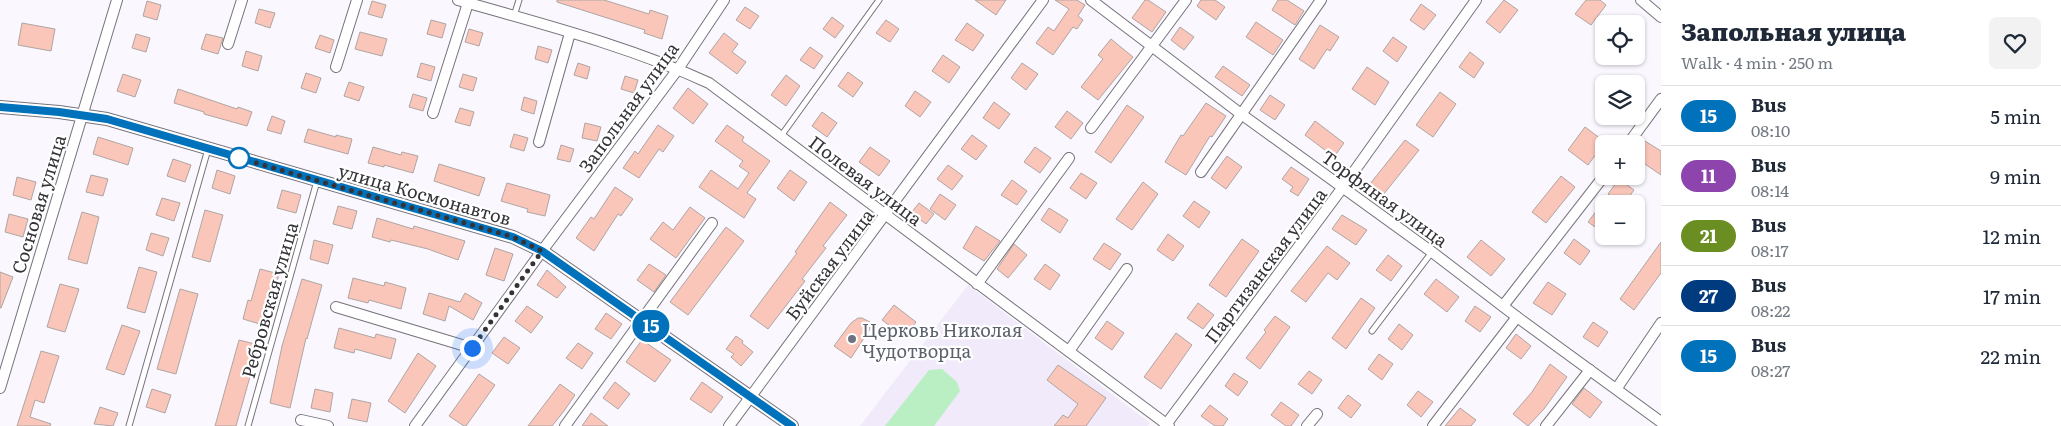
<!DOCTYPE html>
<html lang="en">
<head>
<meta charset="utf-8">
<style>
  body { margin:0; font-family:Literata,serif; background:#f2f2f3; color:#1f2937; height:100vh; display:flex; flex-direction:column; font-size:19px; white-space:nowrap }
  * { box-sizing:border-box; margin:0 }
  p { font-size:16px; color:#747a83 }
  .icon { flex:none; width:28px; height:28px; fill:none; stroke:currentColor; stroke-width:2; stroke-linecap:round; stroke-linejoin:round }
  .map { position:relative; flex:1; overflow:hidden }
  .side { display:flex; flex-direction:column; background:#fff; width:400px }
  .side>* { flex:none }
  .badge { padding:0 10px; border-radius:16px; font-size:18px; line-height:32px }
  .buttons { position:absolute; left:1595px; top:15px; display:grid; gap:10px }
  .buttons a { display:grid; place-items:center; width:50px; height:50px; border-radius:8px; background:#fff; box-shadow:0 1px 4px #0004; font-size:25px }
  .you { position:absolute; width:25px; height:25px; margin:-12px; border:4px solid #fff; border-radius:50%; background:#1a73e8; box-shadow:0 0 0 8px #1a73e833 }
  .map>.badge { position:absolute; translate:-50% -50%; box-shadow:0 0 0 2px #fff }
  .round { display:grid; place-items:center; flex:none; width:52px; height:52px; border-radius:8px; background:#f2f2f3 }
  .overview { display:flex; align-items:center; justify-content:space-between; height:85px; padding:0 20px }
  h1 { font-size:24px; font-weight:800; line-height:38px }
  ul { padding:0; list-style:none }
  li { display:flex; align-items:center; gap:15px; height:60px; padding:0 20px; border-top:1px solid #e0e1e3 }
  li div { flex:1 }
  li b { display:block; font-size:19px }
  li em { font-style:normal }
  li .badge { min-width:55px; font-weight:700; text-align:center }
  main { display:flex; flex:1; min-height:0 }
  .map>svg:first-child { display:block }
  .built { fill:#f0eafa }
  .green { fill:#baefc3 }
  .building { fill:#f9c6b9; stroke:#b0a5a3 }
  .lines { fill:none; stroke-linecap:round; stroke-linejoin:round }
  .service-casing { stroke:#76737b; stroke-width:7 }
  .minor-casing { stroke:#76737b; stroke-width:12 }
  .tertiary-casing { stroke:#76737b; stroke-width:14 }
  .service { stroke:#fff; stroke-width:5 }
  .minor { stroke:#fff; stroke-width:10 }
  .tertiary { stroke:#fff; stroke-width:12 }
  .line-casing { stroke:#fff; stroke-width:11 }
  .line { stroke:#0072bc; stroke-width:8 }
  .walk { stroke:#353337; stroke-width:5; stroke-dasharray:0 9 }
  .stop-dot { fill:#fff; stroke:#0072bc; stroke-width:2.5 }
  .worship-dot { fill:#6b7280; stroke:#fff; stroke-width:2 }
  .labels { text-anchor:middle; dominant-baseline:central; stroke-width:4.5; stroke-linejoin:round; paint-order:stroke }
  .street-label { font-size:18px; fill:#353337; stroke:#fff }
  .worship-label { font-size:18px; fill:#5b616d; stroke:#fff; text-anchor:start }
</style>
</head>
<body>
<main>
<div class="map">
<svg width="1661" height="426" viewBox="0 0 1661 426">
  <rect width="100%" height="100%" fill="#faf7ff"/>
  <path class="built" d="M968 285 1150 423 1148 426H860Z"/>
  <path class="green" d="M942 369 957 382 960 391 934 426H885L929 370Z"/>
  <g class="building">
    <path d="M557 0H604L649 14 650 10 668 16 662 39 644 33 645 30 557 2Z"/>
    <path d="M975 0H1006L996 15Z"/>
    <path d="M1055 0H1077L1085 5 1078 16 1083 20 1077 29 1073 27 1053 55 1036 43 1048 27 1054 31 1069 9Z"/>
    <path d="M1145 0H1148L1166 12 1152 32 1132 18Z"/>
    <path d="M1201 0H1215L1225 7 1216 20 1197 6Z"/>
    <path d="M1278 0H1287L1304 11 1295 25 1272 10Z"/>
    <path d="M1504 0 1518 10 1500 33 1486 22Z"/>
    <path d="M1586 0H1600L1606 5 1591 25 1575 14Z"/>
    <path d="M147 1 161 5 157 20 143 16Z"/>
    <path d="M372 1 386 5 382 18 368 14Z"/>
    <path d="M1421 4 1436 15 1424 30 1410 20Z"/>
    <path d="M745 7 759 16 750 29 736 20Z"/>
    <path d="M259 9 275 13 270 28 255 23Z"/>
    <path d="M832 17 844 26 835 38 823 29Z"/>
    <path d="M431 20 446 24 442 38 427 34Z"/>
    <path d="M886 20 899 29 890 42 876 33Z"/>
    <path d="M1256 22 1283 40 1273 55 1246 37Z"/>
    <path d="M22 23 55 29 51 51 18 45Z"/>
    <path d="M967 23 984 35 973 51 955 40Z"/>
    <path d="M1320 25 1339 37 1330 51 1327 49 1314 69 1299 59Z"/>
    <path d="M1180 27 1194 37 1184 50 1171 40Z"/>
    <path d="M469 29 483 33 479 46 465 42Z"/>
    <path d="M360 32 387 39 382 56 355 49Z"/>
    <path d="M724 33 738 44 732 52 746 62 737 74 709 53Z"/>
    <path d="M136 34 150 38 146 52 132 48Z"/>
    <path d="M206 34 223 38 218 54 201 49Z"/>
    <path d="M320 35 334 40 330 53 315 48Z"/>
    <path d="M1393 37 1407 47 1397 62 1383 51Z"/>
    <path d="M1111 39 1133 57 1098 100 1081 87 1103 59 1098 55Z"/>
    <path d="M538 46 552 50 548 63 535 59Z"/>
    <path d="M810 47 823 56 814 69 800 60Z"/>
    <path d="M246 51 262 56 258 71 242 66Z"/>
    <path d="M1470 52 1484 63 1474 78 1459 67Z"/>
    <path d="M943 55 960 67 949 83 932 71Z"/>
    <path d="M421 63 435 67 431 81 417 77Z"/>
    <path d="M578 63 590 67 587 79 574 75Z"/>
    <path d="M1022 63 1038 74 1026 90 1011 78Z"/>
    <path d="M1223 66 1250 85 1242 96 1215 77Z"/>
    <path d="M1367 67 1389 82 1375 105 1352 89Z"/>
    <path d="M848 72 863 83 853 97 838 86Z"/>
    <path d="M306 73 321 78 316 93 301 88Z"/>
    <path d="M123 74 141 80 135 97 117 91Z"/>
    <path d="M463 74 477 78 473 91 459 87Z"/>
    <path d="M786 75 800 86 786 106 771 95Z"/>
    <path d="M625 76 638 80 634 93 621 89Z"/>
    <path d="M349 82 364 87 359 101 344 96Z"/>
    <path d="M688 88 708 104 693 124 673 108Z"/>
    <path d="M178 89 237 109 238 107 252 112 247 126 204 114V112L174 103Z"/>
    <path d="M915 91 931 102 920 117 905 106Z"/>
    <path d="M1440 92 1456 104 1433 137 1416 125Z"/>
    <path d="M413 94 427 98 423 111 409 107Z"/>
    <path d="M1270 95 1285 105 1275 120 1260 110Z"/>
    <path d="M524 97 537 101 534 114 521 110Z"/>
    <path d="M994 102 1010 114 999 129 983 118Z"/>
    <path d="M1206 103 1226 116 1212 137 1210 136 1186 175 1165 162 1181 135 1183 136Z"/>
    <path d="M1127 105 1144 117 1111 163 1095 152Z"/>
    <path d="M460 108 474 112 470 126 455 122Z"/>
    <path d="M1067 111 1083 123 1071 139 1055 127Z"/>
    <path d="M822 112 837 123 827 137 812 126Z"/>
    <path d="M272 116 285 121 281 134 267 130Z"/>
    <path d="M1315 121 1344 143 1334 157 1305 135Z"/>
    <path d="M585 123 601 127 597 141 582 138Z"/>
    <path d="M658 125 674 136 663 152 659 149 639 178 623 168 635 151 638 154Z"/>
    <path d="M727 125 744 137 742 141 770 161 747 193 756 199 744 218 699 187 711 170 738 189 749 173 739 166 743 161 715 141Z"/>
    <path d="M1585 127 1605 142 1588 165 1568 150Z"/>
    <path d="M308 129 336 137V135L352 139 348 154 304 142Z"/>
    <path d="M514 134 528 138 524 151 510 147Z"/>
    <path d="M972 135 987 146 976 160 961 149Z"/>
    <path d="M98 137 133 148 128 165 93 154Z"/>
    <path d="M1405 140 1419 150 1379 200 1366 189Z"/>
    <path d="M1645 141 1661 151V175L1636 158V155Z"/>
    <path d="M561 145 574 149 570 162 557 159Z"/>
    <path d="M373 147 401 155 402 152 418 156 413 173 384 165V167L368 163Z"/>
    <path d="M870 147 890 161 879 176 859 162Z"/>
    <path d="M1035 147 1051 158 1040 173 1024 162Z"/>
    <path d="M1227 156 1242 167 1226 189 1211 178Z"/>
    <path d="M173 159 191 165 185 182 167 176Z"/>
    <path d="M439 164 485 178 479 196 434 181Z"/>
    <path d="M948 165 963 176 952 190 937 179Z"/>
    <path d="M1291 167 1309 179 1298 196 1290 191 1293 187 1282 179Z"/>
    <path d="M217 170 235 176 230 194 212 188Z"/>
    <path d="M790 170 807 182 794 201 777 188Z"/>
    <path d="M1081 173 1097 183 1086 199 1070 188Z"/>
    <path d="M91 175 108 179 103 196 86 192Z"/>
    <path d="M1561 176 1575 187 1546 223 1532 212Z"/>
    <path d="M17 177 36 182 31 200 13 195Z"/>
    <path d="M1619 179 1634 190 1624 204 1608 194Z"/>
    <path d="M1012 180 1027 191 1017 205 1001 195Z"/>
    <path d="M1143 182 1158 194 1132 230 1116 219Z"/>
    <path d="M507 183 550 195 545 216 527 212 528 209 501 201Z"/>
    <path d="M615 187 633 199 621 216 618 214 594 251 576 238 591 217 594 219Z"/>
    <path d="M282 190 301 195 296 213 277 208Z"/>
    <path d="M940 194 956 205 945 220 930 209Z"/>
    <path d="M162 198 180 203 174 221 156 215Z"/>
    <path d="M1194 201 1210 212 1199 228 1183 216Z"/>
    <path d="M1604 201V233L1588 222Z"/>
    <path d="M830 202 847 215 823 246 826 248 802 279 805 281 768 329 750 316 797 253 795 252Z"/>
    <path d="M919 203 934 214 926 224 911 213Z"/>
    <path d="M338 206 357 211 352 229 333 224Z"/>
    <path d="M690 207 705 218 676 258 650 239 663 222 673 230Z"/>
    <path d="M1049 208 1068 220 1060 233 1041 220Z"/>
    <path d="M205 210 223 215 210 262 192 257Z"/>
    <path d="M82 212 99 217 87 264 68 259Z"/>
    <path d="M9 214 28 219 23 237 5 232Z"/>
    <path d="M1342 215 1367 230 1356 245 1332 229Z"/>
    <path d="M377 218 413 229 414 226 465 241 458 260 428 249 391 240 390 242 372 237Z"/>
    <path d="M976 226 1000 241 984 261 963 248Z"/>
    <path d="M726 227 744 241 688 315 670 302Z"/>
    <path d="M151 233 169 238 163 256 146 250Z"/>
    <path d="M1168 234 1184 246 1173 261 1157 250Z"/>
    <path d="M1242 239 1259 251 1226 297 1209 285Z"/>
    <path d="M1574 239 1590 251 1580 265 1564 253Z"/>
    <path d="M314 240 333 245 328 264 310 259Z"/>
    <path d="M1481 240 1505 259 1491 276 1467 257Z"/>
    <path d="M1661 242V273L1634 310 1620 299Z"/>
    <path d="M1104 243 1121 254 1110 270 1093 259Z"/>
    <path d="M1014 244 1027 255 1008 278 997 269Z"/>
    <path d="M1327 246 1350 263 1337 280 1328 273 1306 302 1291 291Z"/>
    <path d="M495 248 513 254 504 281 486 275Z"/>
    <path d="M1388 255 1402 266 1391 281 1376 270Z"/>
    <path d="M649 264 666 275 654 292 637 280Z"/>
    <path d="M1045 264 1060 275 1050 290 1034 279Z"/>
    <path d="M139 267 157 272 145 313 127 308Z"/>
    <path d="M260 269 279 274 274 293 272 292 263 325 243 319 248 300 251 301Z"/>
    <path d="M547 270 566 287 557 298 537 285Z"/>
    <path d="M0 272 13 277 1 308H0Z"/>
    <path d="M353 278 384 286 385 282 406 288 401 309 369 300 368 303 348 298Z"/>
    <path d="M302 279 322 285 307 339 306 338 290 408 270 403 282 346Z"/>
    <path d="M1436 279 1459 297 1447 312 1424 294Z"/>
    <path d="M1548 282 1566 294 1552 315 1533 303Z"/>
    <path d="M60 284 79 289 65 332 47 327Z"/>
    <path d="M180 289 198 294 176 374 157 369Z"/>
    <path d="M429 293 460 302 465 293 482 303 473 320 449 306 445 321 423 314Z"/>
    <path d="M1361 298 1375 308 1346 349 1332 338Z"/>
    <path d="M1198 303 1214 315 1203 329 1187 318Z"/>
    <path d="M894 305 916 322 905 337 882 320Z"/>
    <path d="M527 306 543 317 531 333 515 321Z"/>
    <path d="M1475 306 1491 317 1480 332 1465 321Z"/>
    <path d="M606 313 622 324 611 339 595 329Z"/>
    <path d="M1275 316 1290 327 1260 369 1246 358 1266 332 1264 330Z"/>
    <path d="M858 318H862L870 322V329L851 358 834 346 851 323Z"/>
    <path d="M1107 321 1124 333 1112 350 1095 338Z"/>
    <path d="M1593 322 1608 332 1598 347 1583 337Z"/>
    <path d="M1399 324 1413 335 1402 350 1388 339Z"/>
    <path d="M122 325 140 331 124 375 106 369Z"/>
    <path d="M339 328 375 338 376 334 396 339 391 359 355 349 354 353 334 348Z"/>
    <path d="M1176 333 1192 345 1161 389 1144 377Z"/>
    <path d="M1516 334 1531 346 1521 359 1506 348Z"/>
    <path d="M736 336 743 341 742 343 753 352 741 366 731 357 734 354 726 349Z"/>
    <path d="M504 337 520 348 508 364 492 353Z"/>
    <path d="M239 340 259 345 236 426H215Z"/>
    <path d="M642 340 671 360 655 382 626 362Z"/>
    <path d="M578 343 593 353 582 369 566 358Z"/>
    <path d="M41 351 59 356 44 403 35 400 30 417 51 424 50 426H17Z"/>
    <path d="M418 353 436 366 405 413 388 401Z"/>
    <path d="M1379 354 1393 364 1382 380 1368 369Z"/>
    <path d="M1550 364 1567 377 1544 409 1528 426 1513 414 1532 392Z"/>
    <path d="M1058 365 1106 398 1086 426H1054L1063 415 1068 418 1078 404 1047 380Z"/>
    <path d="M1309 371 1322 380 1312 394 1298 384Z"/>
    <path d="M1234 373 1248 382 1238 396 1225 386Z"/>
    <path d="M479 374 495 385 466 426H464L449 416Z"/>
    <path d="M615 382 630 394 618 409 603 398Z"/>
    <path d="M702 382 723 397 711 413 690 399Z"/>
    <path d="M560 384 575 395 564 411 552 426H528Z"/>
    <path d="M1584 388 1602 402 1590 418 1572 404Z"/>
    <path d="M152 389 171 395 165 413 146 407Z"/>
    <path d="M315 389 333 393 330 412 311 408Z"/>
    <path d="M1418 391 1433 402 1421 417 1407 405Z"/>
    <path d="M1348 395 1361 405 1351 418 1338 408Z"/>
    <path d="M352 399 371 403 367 422 348 418Z"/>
    <path d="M1281 402 1299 415 1291 426H1286L1271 415Z"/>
    <path d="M1210 405 1228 419 1223 426H1215L1201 416Z"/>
    <path d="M100 407 118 413 113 426 94 424Z"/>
    <path d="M1460 408 1476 420 1471 426H1445Z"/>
    <path d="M591 413 608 426H582Z"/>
  </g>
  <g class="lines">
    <defs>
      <g id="service">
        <path d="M514 16 519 0"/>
        <path d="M781 136 879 0"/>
        <path d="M1372 331 1432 252"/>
        <path d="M129 426 208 149"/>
        <path d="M248 426 317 181"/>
      </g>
      <g id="minor">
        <path d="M458 0C542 24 629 46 709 83L1169 426"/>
        <path d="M1091 0 1241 114 1432 252 1517 317 1661 422"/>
        <path d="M1641 0 1661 17"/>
        <path d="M228 44 242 0"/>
        <path d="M336 67 357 0"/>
        <path d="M433 113 468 3"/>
        <path d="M1091 128 1186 0"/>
        <path d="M539 142 570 33"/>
        <path d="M1628 144 1661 99"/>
        <path d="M1201 172 1321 0"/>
        <path d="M977 284 1069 158"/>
        <path d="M1503 306 1604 176"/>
        <path d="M336 307 472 348"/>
        <path d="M1069 351 1127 269"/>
        <path d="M0 388 117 0"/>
        <path d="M1617 388 1661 323"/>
        <path d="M301 420 328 426"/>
        <path d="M415 426 542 251 678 69 724 0"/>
        <path d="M565 426 712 223"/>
        <path d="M729 426 1043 0"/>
        <path d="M1165 426 1343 187 1476 0"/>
        <path d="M1307 426 1317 414"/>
        <path d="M1433 426 1517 317"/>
        <path d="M1546 426 1590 370"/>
      </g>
      <path id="tertiary" d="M0 107 59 112 107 119 513 237 542 251 792 426"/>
    </defs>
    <use href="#service" class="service-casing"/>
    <use href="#minor" class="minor-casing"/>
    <use href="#tertiary" class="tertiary-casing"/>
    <use href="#service" class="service"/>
    <use href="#minor" class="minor"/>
    <use href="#tertiary" class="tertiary"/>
  </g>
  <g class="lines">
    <defs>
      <path id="line" d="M0 107 59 112 107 119 513 237 542 251 792 426"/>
    </defs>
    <use href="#line" class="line-casing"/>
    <use href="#line" class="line"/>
    <path class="walk" d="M239 158 513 237 542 251 472 348"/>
  </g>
  <circle class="stop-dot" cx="239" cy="158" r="10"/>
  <circle class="worship-dot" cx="852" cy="339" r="5"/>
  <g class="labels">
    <g class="street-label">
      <text transform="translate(628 107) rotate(-54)">Запольная улица</text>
      <text transform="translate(866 180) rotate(37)">Полевая улица</text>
      <text transform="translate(425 194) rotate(16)">улица Космонавтов</text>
      <text transform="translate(1385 198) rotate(36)">Торфяная улица</text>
      <text transform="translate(38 204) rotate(-73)">Сосновая улица</text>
      <text transform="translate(829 264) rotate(-53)">Буйская улица</text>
      <text transform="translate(1265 265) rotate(-53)">Партизанская улица</text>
      <text transform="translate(269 300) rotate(-74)">Ребровская улица</text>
    </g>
    <g class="worship-label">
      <text x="862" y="329">Церковь Николая<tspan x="862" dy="21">Чудотворца</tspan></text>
    </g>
  </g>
</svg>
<div class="buttons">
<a><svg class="icon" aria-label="locate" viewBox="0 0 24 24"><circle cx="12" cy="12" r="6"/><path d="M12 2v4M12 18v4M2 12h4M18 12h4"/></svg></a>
<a><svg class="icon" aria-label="layers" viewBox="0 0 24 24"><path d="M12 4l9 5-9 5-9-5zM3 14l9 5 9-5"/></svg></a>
<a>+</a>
<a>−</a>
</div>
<div class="you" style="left:472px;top:348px"></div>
<b class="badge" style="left:651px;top:326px;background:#0072bc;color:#fff">15</b>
</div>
<section class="side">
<div class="overview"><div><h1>Запольная улица</h1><p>Walk · 4 min · 250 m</p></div><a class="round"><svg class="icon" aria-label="heart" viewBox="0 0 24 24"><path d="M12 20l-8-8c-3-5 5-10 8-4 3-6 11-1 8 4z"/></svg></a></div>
<ul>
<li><span class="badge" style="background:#0072bc;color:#fff">15</span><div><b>Bus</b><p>08:10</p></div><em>5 min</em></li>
<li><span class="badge" style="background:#8e44ad;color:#fff">11</span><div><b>Bus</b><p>08:14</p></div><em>9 min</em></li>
<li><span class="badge" style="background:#6b8e23;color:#fff">21</span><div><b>Bus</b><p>08:17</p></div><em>12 min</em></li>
<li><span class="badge" style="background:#003b80;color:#fff">27</span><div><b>Bus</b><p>08:22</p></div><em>17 min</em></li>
<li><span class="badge" style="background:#0072bc;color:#fff">15</span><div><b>Bus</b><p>08:27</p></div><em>22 min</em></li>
</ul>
</section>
</main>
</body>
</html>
